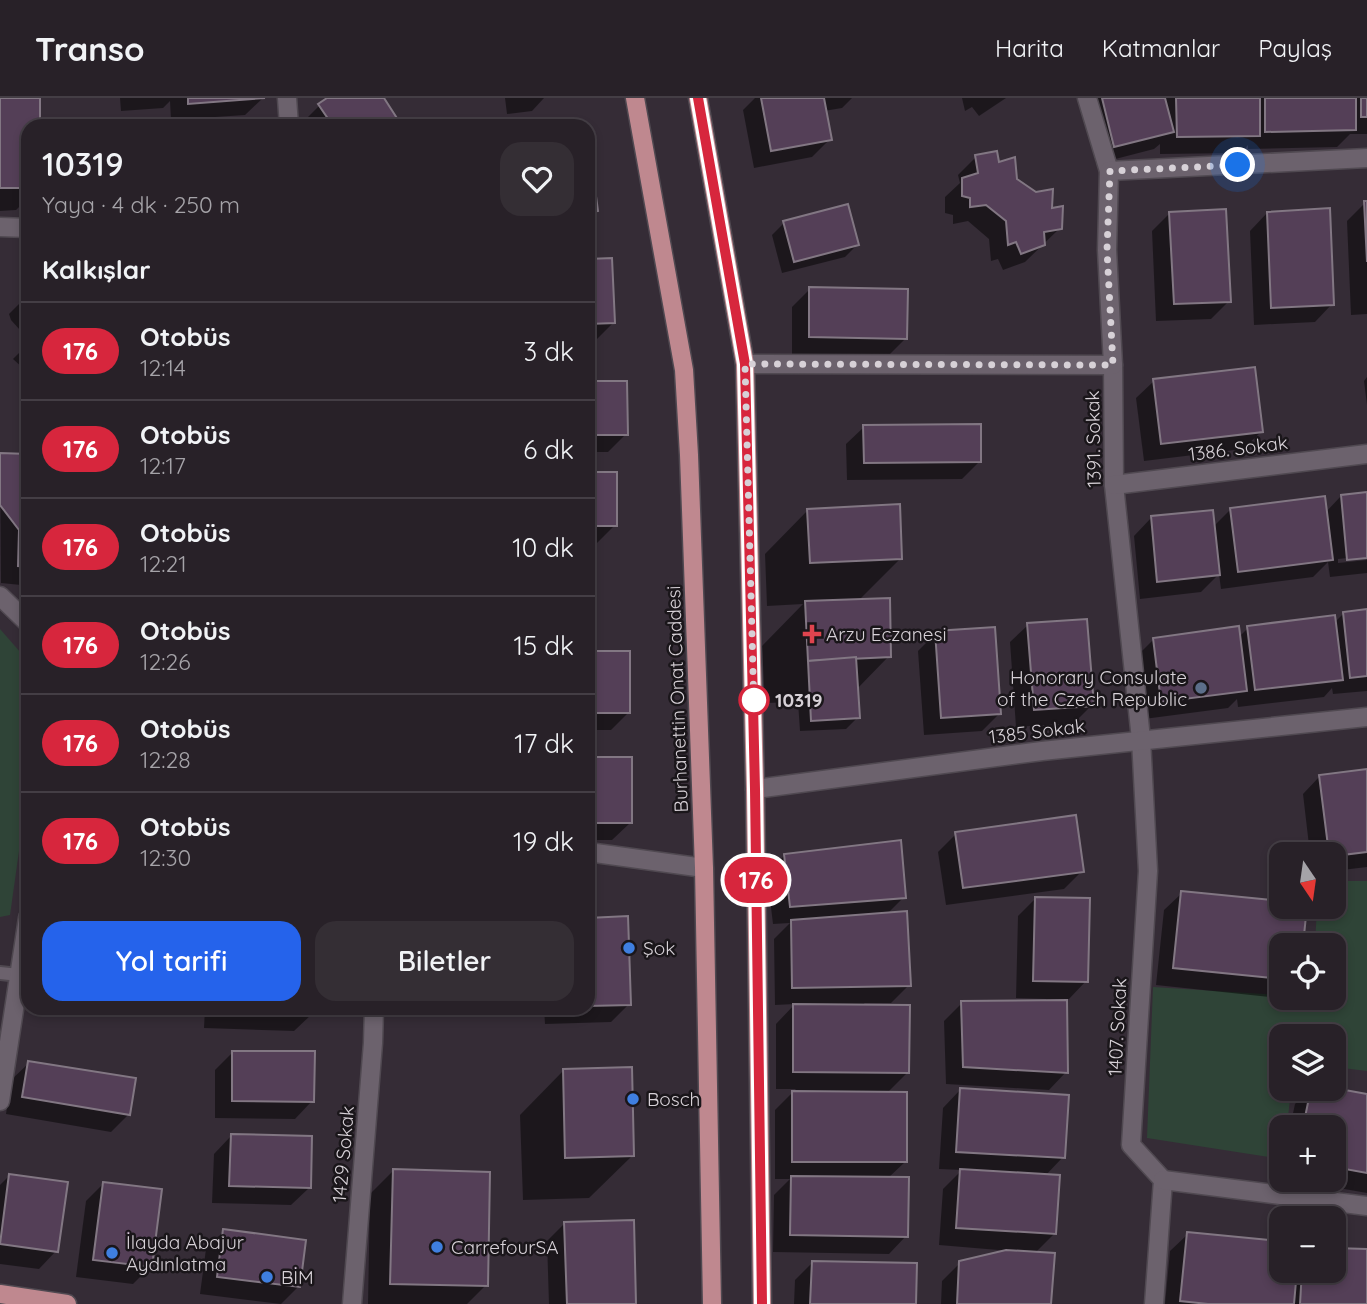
<!DOCTYPE html>
<html lang="tr">
<head>
<meta charset="utf-8">
<style>
  body { margin:0; font-family:Quicksand,sans-serif; background:#342e34; color:#f1f3f6; height:100vh; display:flex; flex-direction:column; font-size:26px; white-space:nowrap }
  * { box-sizing:border-box; margin:0 }
  p { font-size:23px; color:#a5a3a8 }
  .icon { flex:none; width:38px; height:38px; fill:none; stroke:currentColor; stroke-width:2; stroke-linecap:round; stroke-linejoin:round }
  .map { position:relative; flex:1; overflow:hidden }
  .side { position:absolute; left:21px; top:21px; width:574px; height:896px; display:flex; flex-direction:column; background:#282128; border-radius:21px; box-shadow:0 4px 10px #0003,0 0 0 2px #443e45 }
  .side>* { flex:none }
  .badge { padding:0 14px; border-radius:23px; font-size:24px; line-height:46px }
  .needle { width:46px; rotate:167deg }
  .fabs { position:absolute; left:1269px; top:744px; display:grid; gap:14px }
  .fabs a { display:grid; place-items:center; width:77px; height:77px; border-radius:14px; background:#282128; box-shadow:0 4px 10px #0003,0 0 0 2px #443e45; font-size:35px }
  .you { position:absolute; width:35px; height:35px; margin:-18px; border:5px solid #fff; border-radius:50%; background:#1a73e8; box-shadow:0 0 0 10px #1a73e833 }
  .map>.badge { position:absolute; translate:-50% -50%; box-shadow:0 0 0 4px #fff }
  h2 { padding:0 21px; font-size:26px; line-height:63px }
  .round { display:grid; place-items:center; flex:none; width:74px; height:74px; border-radius:21px; background:#342e34 }
  .overview { display:flex; align-items:center; justify-content:space-between; height:119px; padding:0 21px }
  h1 { font-size:33px; font-weight:600; line-height:52px }
  .button { display:flex; gap:14px; margin-top:auto; padding:14px 21px }
  .button a { flex:1; height:80px; border-radius:21px; background:#2563eb; color:#fff; font-size:28px; font-weight:600; line-height:80px; text-align:center }
  .button a+a { background:#342e34; color:#f1f3f6 }
  ul { padding:0; list-style:none }
  li { display:flex; align-items:center; gap:21px; height:98px; padding:0 21px; border-top:2px solid #443e45 }
  li div { flex:1 }
  li b { display:block; font-size:26px }
  li em { font-style:normal }
  li .badge { min-width:77px; font-weight:700; text-align:center }
  header { display:flex; align-items:center; gap:42px; box-sizing:border-box; height:98px; padding:0 35px; background:#282128; border-bottom:2px solid #443e45 }
  header strong { font-size:33px }
  nav { display:flex; gap:38px; margin-inline-start:auto; font-size:24px }
  .map>svg:first-child { display:block }
  .green { fill:#2f4437 }
  .shadow { fill:#0007 }
  .building { fill:#543f57; stroke:#827783; stroke-width:2 }
  .lines { fill:none; stroke-linecap:round; stroke-linejoin:round }
  .lane-casing { stroke:#504951; stroke-width:16 }
  .street-casing { stroke:#504951; stroke-width:21 }
  .primary-casing { stroke:#504951; stroke-width:21 }
  .lane { stroke:#6c626d; stroke-width:12 }
  .street { stroke:#6c626d; stroke-width:18 }
  .primary { stroke:#bf888f; stroke-width:18 }
  .line-casing { stroke:#fff; stroke-width:16 }
  .line { stroke:#d7263d; stroke-width:10 }
  .walk { stroke:#d7d1d7; stroke-width:7; stroke-dasharray:0 12.6 }
  .health-dot { fill:#e0444e; stroke:#1a161a; stroke-width:2.5 }
  .service-dot { fill:#5c6f8a; stroke:#1a161a; stroke-width:2.5 }
  .stop-dot { fill:#fff; stroke:#d7263d; stroke-width:3.5 }
  .shop-dot { fill:#3f7fe0; stroke:#1a161a; stroke-width:2.5 }
  .labels { text-anchor:middle; dominant-baseline:central; stroke-width:5; stroke-linejoin:round; paint-order:stroke }
  .street-label { font-size:19px; fill:#d7d1d7; stroke:#1a161a }
  .poi-label { font-size:19px; fill:#d7d1d7; stroke:#1a161a; text-anchor:start }
  .stop-label { font-size:19px; font-weight:bold; fill:#d7d1d7; stroke:#1a161a; text-anchor:start }
</style>
</head>
<body>
<header>
<strong>Transo</strong>
<nav><a>Harita</a><a>Katmanlar</a><a>Paylaş</a></nav>
</header>
<div class="map">
<svg width="1367" height="1206" viewBox="0 0 1367 1206">
  <rect width="100%" height="100%" fill="#352c36"/>
  <g class="green">
    <path d="M0 531 28 563V689L10 817 0 819Z"/>
    <path d="M1334 783H1367V973L1334 969V938H1281V990L1291 991 1287 1029H1281V1061L1147 1040 1153 889 1281 897V900H1334V847H1315L1317 809 1334 808Z"/>
  </g>
  <g class="shadow">
    <path d="M0 0H38V28H28V100L16 112 0 113Z"/>
    <path d="M120 0H263L245 17 171 22 170 3 163 10 121 13Z"/>
    <path d="M327 0H382L399 28H304L302 25Z"/>
    <path d="M505 0H544L532 13 507 16Z"/>
    <path d="M755 0H852L842 10 824 13 830 41 812 59 754 70 743 12Z"/>
    <path d="M962 0H1006L979 18 972 9 965 13Z"/>
    <path d="M1080 0H1367V36H1350L1337 49 1248 51V47L1241 55 1160 56V46L1154 51 1096 66Z"/>
    <path d="M976 59 998 67 1016 82 1060 130 1025 164 1003 172 998 161 991 163 989 141 968 123 953 126V117L945 115V99L960 85 958 77Z"/>
    <path d="M1365 105H1367V216L1351 217 1347 123Z"/>
    <path d="M1170 115 1229 203 1211 221 1156 223 1152 133Z"/>
    <path d="M1267 115 1332 206 1315 224 1254 227 1250 133Z"/>
    <path d="M784 125 857 147 845 159 782 175 772 137Z"/>
    <path d="M588 163 614 224 596 242H588Z"/>
    <path d="M810 191 906 240 888 258 792 256V209Z"/>
    <path d="M27 198H28V241L11 222 9 216Z"/>
    <path d="M28 246V269L24 271 13 261Z"/>
    <path d="M1367 279V307L1364 283Z"/>
    <path d="M1154 283 1261 334 1243 351 1144 363 1136 300Z"/>
    <path d="M588 285 626 336 608 354H588Z"/>
    <path d="M864 329 980 363 962 381 847 382 846 346Z"/>
    <path d="M0 357 28 374V480L21 487 1 485Z"/>
    <path d="M588 376 615 427 597 445H588Z"/>
    <path d="M1367 396V458L1338 461V465L1367 462V475L1330 479 1328 464 1313 479 1221 491 1219 476 1201 494 1140 501 1134 438 1151 420 1213 429 1231 411 1325 415 1341 398Z"/>
    <path d="M808 412 900 461 858 503 889 558 856 592 858 619 846 631 800 633 798 604 765 605 762 548 803 506 767 508 765 456Z"/>
    <path d="M1367 513V593L1333 596 1332 590 1324 599 1238 609 1237 601 1228 610 1144 621 1136 559 1153 542 1239 539 1248 530 1334 525 1344 515Z"/>
    <path d="M1028 527 1092 607 1074 625 1016 629 1010 544Z"/>
    <path d="M936 535 1000 615 982 633 924 637 918 553Z"/>
    <path d="M588 555 629 614 611 632H588Z"/>
    <path d="M588 661 630 725 612 742H588Z"/>
    <path d="M1367 672V769L1334 773V756H1310L1303 696 1320 678Z"/>
    <path d="M956 736 1082 773 1064 791 946 807 938 754Z"/>
    <path d="M784 758 904 799 887 816 909 887 891 905H864L908 974 887 995 905 1064 887 1081 906 1138 889 1156 773 1154 774 1097 790 1081H775V1012L796 991H776V926L795 906 775 907 774 841 790 825 773 826 767 776Z"/>
    <path d="M1182 795 1281 804V808L1301 847H1281L1280 900 1156 887 1164 812Z"/>
    <path d="M1035 801 1086 883 1069 901H1066V974L1049 992 946 986 944 923 962 905 1046 904V901L1016 900 1018 818Z"/>
    <path d="M588 821 629 906 611 924 545 926 544 910H588Z"/>
    <path d="M205 910H312V916L294 933 204 930Z"/>
    <path d="M233 954 312 1003 295 1021 215 1020V972Z"/>
    <path d="M29 965 129 1016 111 1034 6 1016 11 982Z"/>
    <path d="M563 973 633 1057 589 1100 523 1102 520 1017Z"/>
    <path d="M1310 990H1326L1367 998V1095L1293 1082H1334V1029H1290L1295 1006Z"/>
    <path d="M960 992 1063 1059 1045 1078 1054 1136 1035 1155 1050 1206H941L942 1183 960 1165 1010 1153 939 1147 943 1091 962 1072 939 1071 943 1010Z"/>
    <path d="M231 1038 309 1090 291 1107 212 1105 214 1056Z"/>
    <path d="M393 1073 486 1187 467 1206H368L370 1096Z"/>
    <path d="M9 1078 56 1153 39 1171 0 1166V1087Z"/>
    <path d="M103 1086 151 1168 133 1186 76 1179 86 1103Z"/>
    <path d="M565 1125 634 1206H549L547 1143Z"/>
    <path d="M224 1133 298 1189 281 1206 200 1196 206 1151Z"/>
    <path d="M1188 1136 1281 1144V1172H1334V1152L1367 1153V1206H1165L1170 1153Z"/>
    <path d="M812 1165 915 1206H794L795 1182Z"/>
  </g>
  <g class="building">
    <path d="M0 0H40V28H28V90H0Z"/>
    <path d="M188 0H265L188 6Z"/>
    <path d="M327 0H384L402 28H333L318 6Z"/>
    <path d="M761 0H824L832 42 771 53Z"/>
    <path d="M1102 0H1165L1174 34 1114 49Z"/>
    <path d="M1176 0H1260V38L1177 39Z"/>
    <path d="M1265 0H1356V32L1265 34Z"/>
    <rect x="1361" y="0" width="6" height="19"/>
    <path d="M997 53 999 64 1015 59 1017 81 1036 94 1053 91 1052 110 1063 108 1062 131 1044 134 1045 147 1021 156 1016 144 1008 147 1006 123 986 107 970 109V100L962 98V80L978 75 975 57Z"/>
    <path d="M588 61H591L598 113 588 115Z"/>
    <path d="M1364 103H1367V164Z"/>
    <path d="M848 106 859 147 794 164 783 123Z"/>
    <path d="M1330 110 1334 207 1271 210 1267 114Z"/>
    <path d="M1226 111 1231 204 1174 206 1169 114Z"/>
    <path d="M612 160 615 225 588 226V161Z"/>
    <path d="M809 189 908 191 907 241 809 239Z"/>
    <path d="M1255 269 1263 334 1161 346 1153 281Z"/>
    <path d="M588 283H627L628 337H588Z"/>
    <path d="M981 326V364L864 365 863 327Z"/>
    <path d="M0 355 28 356V469L18 468 19 432 0 407Z"/>
    <rect x="588" y="374" width="29" height="54"/>
    <path d="M1367 394V460L1347 462 1341 397Z"/>
    <path d="M1325 398 1333 462 1238 474 1230 410Z"/>
    <path d="M900 406 902 461 810 465 807 411Z"/>
    <path d="M1213 412 1220 477 1157 484 1151 418Z"/>
    <path d="M890 500 891 559 808 563 805 503Z"/>
    <path d="M1367 511V578L1350 580 1343 514Z"/>
    <path d="M1335 517 1343 582 1255 592 1247 528Z"/>
    <path d="M1087 521 1094 608 1034 612 1027 525Z"/>
    <path d="M1239 528 1247 593 1161 604 1153 540Z"/>
    <path d="M995 529 1001 616 941 620 935 533Z"/>
    <rect x="588" y="553" width="42" height="62"/>
    <path d="M856 559 860 620 811 623 808 563Z"/>
    <rect x="588" y="659" width="44" height="66"/>
    <path d="M1367 671V754L1334 758V756H1329L1319 677Z"/>
    <path d="M1076 717 1084 774 963 790 955 734Z"/>
    <path d="M901 742 906 800 790 809 784 756Z"/>
    <path d="M1181 793 1281 803V808H1307L1303 847H1281V881L1173 870Z"/>
    <path d="M1035 799 1090 800 1088 884 1033 883Z"/>
    <path d="M907 813 911 888 792 890 791 822Z"/>
    <path d="M628 818 631 907 588 908V820Z"/>
    <path d="M1067 902 1068 975 963 969 961 903Z"/>
    <path d="M793 906 910 907 909 975 793 974Z"/>
    <path d="M221 910H314L313 916 221 913Z"/>
    <path d="M232 953H315L314 1004 232 1003Z"/>
    <path d="M28 963 136 980 130 1017 22 999Z"/>
    <path d="M632 969 634 1058 565 1060 563 971Z"/>
    <path d="M960 990 1069 997 1065 1060 956 1054Z"/>
    <path d="M1311 990H1334L1367 996V1075L1334 1069V1029H1303Z"/>
    <path d="M792 993 907 994V1064H792Z"/>
    <path d="M231 1036 312 1038 311 1090 229 1088Z"/>
    <path d="M393 1071 490 1074 488 1188 390 1186Z"/>
    <path d="M960 1071 1060 1077 1056 1136 956 1130Z"/>
    <path d="M9 1076 68 1084 58 1154 0 1146Z"/>
    <path d="M791 1078 909 1079 908 1139 790 1137Z"/>
    <path d="M103 1084 162 1091 152 1169 93 1162Z"/>
    <path d="M634 1122 636 1206H567L564 1124Z"/>
    <path d="M223 1131 306 1142 300 1189 217 1179Z"/>
    <path d="M1187 1134 1281 1143V1172H1297L1294 1206H1208L1180 1203Z"/>
    <path d="M1334 1150 1367 1151V1206H1300L1302 1172H1334Z"/>
    <path d="M1006 1152 1055 1155 1051 1206H957L959 1163Z"/>
    <path d="M812 1163 917 1165 916 1206H810Z"/>
  </g>
  <g class="lines">
    <defs>
      <path id="lane" d="M0 875 19 877"/>
      <g id="street">
        <path d="M287 0 289 28"/>
        <path d="M1087 0 1109 73 1107 152 1113 267 1114 387 1141 641 1148 773 1131 1047 1163 1082 1154 1206"/>
        <path d="M1109 73 1367 60"/>
        <path d="M0 129 28 130"/>
        <path d="M745 266 1113 267"/>
        <path d="M1114 387 1367 356"/>
        <path d="M0 498 28 525"/>
        <path d="M755 691 1042 653 1367 619"/>
        <path d="M588 754 704 770"/>
        <path d="M0 1003 28 820"/>
        <path d="M1163 1082 1367 1108"/>
        <path d="M352 1206 373 945 374 910"/>
      </g>
      <g id="primary">
        <path d="M635 0 684 272 689 357 704 770 712 1206"/>
        <path d="M698 0 745 266 755 691 762 1206"/>
        <path d="M0 1196 67 1206"/>
      </g>
    </defs>
    <use href="#lane" class="lane-casing"/>
    <use href="#street" class="street-casing"/>
    <use href="#primary" class="primary-casing"/>
    <use href="#lane" class="lane"/>
    <use href="#street" class="street"/>
    <use href="#primary" class="primary"/>
  </g>
  <g class="lines">
    <defs>
      <path id="line" d="M698 0 745 266 755 691 762 1206"/>
    </defs>
    <use href="#line" class="line-casing"/>
    <use href="#line" class="line"/>
    <path class="walk" d="M754 602V613L745 266 1113 267 1107 152 1110 73 1238 67"/>
  </g>
  <path class="health-dot" d="M808.5 525.5h7v7h7v7h-7v7h-7v-7h-7v-7h7z"/>
  <circle class="service-dot" cx="1201" cy="590" r="7"/>
  <circle class="stop-dot" cx="754" cy="602" r="14"/>
  <g class="shop-dot">
    <circle cx="629" cy="850" r="7"/>
    <circle cx="633" cy="1001" r="7"/>
    <circle cx="437" cy="1149" r="7"/>
    <circle cx="112" cy="1155" r="7"/>
    <circle cx="267" cy="1179" r="7"/>
  </g>
  <g class="labels">
    <g class="street-label">
      <text transform="translate(1093 341) rotate(-91)">1391. Sokak</text>
      <text transform="translate(1238 350) rotate(-7)">1386. Sokak</text>
      <text transform="translate(677 601) rotate(-92)">Burhanettin Onat Caddesi</text>
      <text transform="translate(1037 633) rotate(-7)">1385 Sokak</text>
      <text transform="translate(1117 929) rotate(-87)">1407. Sokak</text>
      <text transform="translate(343 1056) rotate(-85)">1429 Sokak</text>
    </g>
    <g class="poi-label">
      <text x="826" y="536">Arzu Eczanesi</text>
      <text x="1187" y="579" text-anchor="end">Honorary Consulate<tspan x="1187" dy="22">of the Czech Republic</tspan></text>
      <text x="643" y="850">Şok</text>
      <text x="647" y="1001">Bosch</text>
      <text x="126" y="1144">İlayda Abajur<tspan x="126" dy="22">Aydınlatma</tspan></text>
      <text x="451" y="1149">CarrefourSA</text>
      <text x="281" y="1179">BİM</text>
    </g>
    <g class="stop-label">
      <text x="775" y="602">10319</text>
    </g>
  </g>
</svg>
<div class="fabs">
<a><svg class="needle" viewBox="-14 -14 28 28"><path d="M0-13l5 13h-10z" fill="#e53935"/><path d="M0 13l5-13h-10z" fill="#a5a3a8"/></svg></a>
<a><svg class="icon" aria-label="locate" viewBox="0 0 24 24"><circle cx="12" cy="12" r="6"/><path d="M12 2v4M12 18v4M2 12h4M18 12h4"/></svg></a>
<a><svg class="icon" aria-label="layers" viewBox="0 0 24 24"><path d="M12 4l9 5-9 5-9-5zM3 14l9 5 9-5"/></svg></a>
<a>+</a>
<a>−</a>
</div>
<div class="you" style="left:1238px;top:67px"></div>
<b class="badge" style="left:756px;top:782px;background:#d7263d;color:#fff">176</b>
<section class="side">
<div class="overview"><div><h1>10319</h1><p>Yaya · 4 dk · 250 m</p></div><a class="round"><svg class="icon" aria-label="heart" viewBox="0 0 24 24"><path d="M12 20l-8-8c-3-5 5-10 8-4 3-6 11-1 8 4z"/></svg></a></div>
<h2>Kalkışlar</h2>
<ul>
<li><span class="badge" style="background:#d7263d;color:#fff">176</span><div><b>Otobüs</b><p>12:14</p></div><em>3 dk</em></li>
<li><span class="badge" style="background:#d7263d;color:#fff">176</span><div><b>Otobüs</b><p>12:17</p></div><em>6 dk</em></li>
<li><span class="badge" style="background:#d7263d;color:#fff">176</span><div><b>Otobüs</b><p>12:21</p></div><em>10 dk</em></li>
<li><span class="badge" style="background:#d7263d;color:#fff">176</span><div><b>Otobüs</b><p>12:26</p></div><em>15 dk</em></li>
<li><span class="badge" style="background:#d7263d;color:#fff">176</span><div><b>Otobüs</b><p>12:28</p></div><em>17 dk</em></li>
<li><span class="badge" style="background:#d7263d;color:#fff">176</span><div><b>Otobüs</b><p>12:30</p></div><em>19 dk</em></li>
</ul>
<div class="button"><a>Yol tarifi</a><a>Biletler</a></div>
</section>
</div>
</body>
</html>
